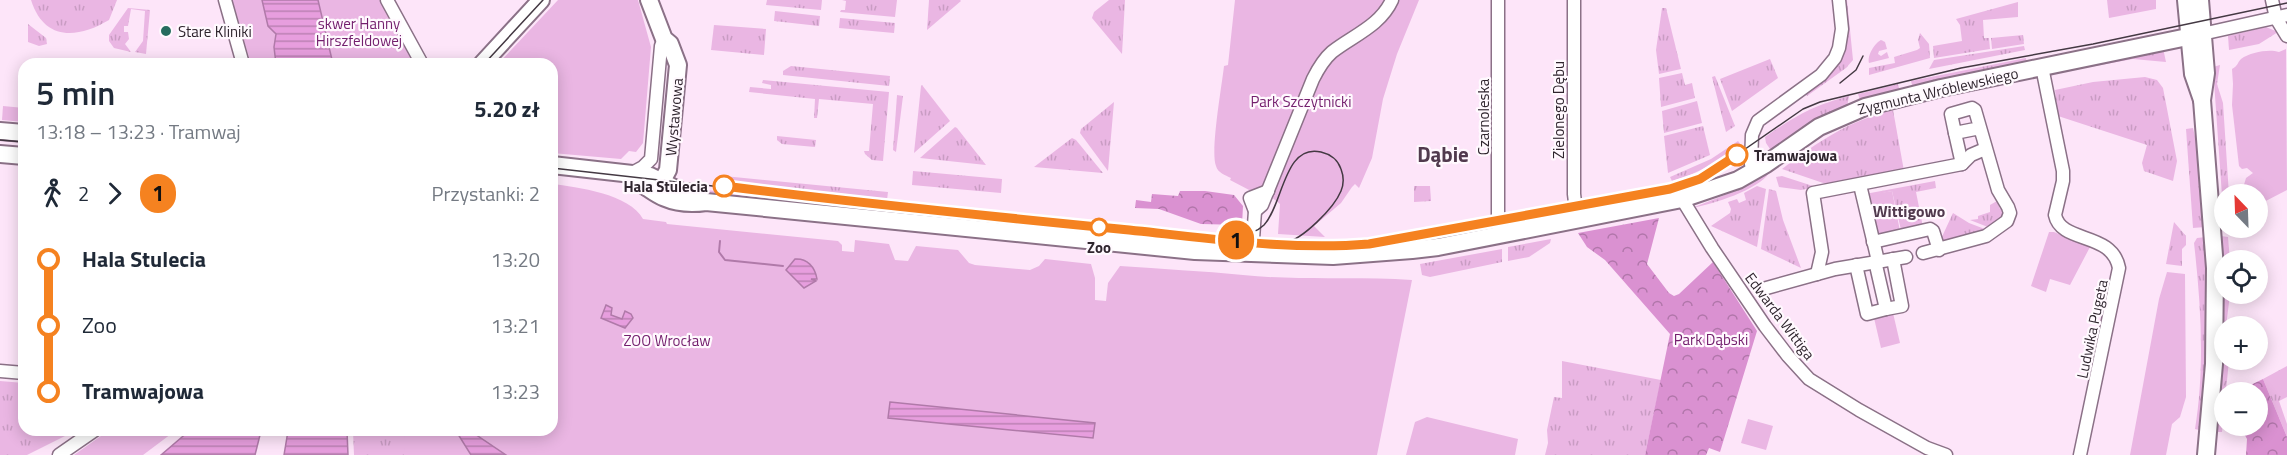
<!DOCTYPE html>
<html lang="pl">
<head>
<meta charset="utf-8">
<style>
  body { margin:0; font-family:"Titillium Web",sans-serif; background:#f2f2f3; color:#1f2937; height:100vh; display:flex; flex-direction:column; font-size:22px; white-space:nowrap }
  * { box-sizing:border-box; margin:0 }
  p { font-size:20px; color:#747a83 }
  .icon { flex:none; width:33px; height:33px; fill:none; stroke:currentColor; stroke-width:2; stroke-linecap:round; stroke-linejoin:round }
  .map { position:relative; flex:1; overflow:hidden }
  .details { position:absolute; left:18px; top:58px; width:540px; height:378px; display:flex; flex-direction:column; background:#fff; border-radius:18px; box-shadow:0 3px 15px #0003 }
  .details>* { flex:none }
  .badge { padding:0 12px; border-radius:20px; font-size:21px; line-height:39px }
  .needle { width:39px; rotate:337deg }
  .buttons { position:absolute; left:2214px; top:184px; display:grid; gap:12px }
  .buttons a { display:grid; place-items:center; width:54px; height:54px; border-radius:50%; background:#fff; box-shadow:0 3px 15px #0003; font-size:30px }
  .map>.badge { position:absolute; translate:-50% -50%; box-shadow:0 0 0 3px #fff }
  .legs { display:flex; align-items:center; gap:9px; height:66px; padding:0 18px; font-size:20px }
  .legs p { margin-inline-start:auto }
  .overview { display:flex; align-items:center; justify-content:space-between; height:102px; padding:0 18px }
  h1 { font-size:33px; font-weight:600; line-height:45px }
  ul { padding:0 18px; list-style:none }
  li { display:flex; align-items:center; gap:21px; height:66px; font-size:22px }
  li i { display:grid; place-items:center; width:9px; height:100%; margin:0 8px; background:currentColor }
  li i::after { content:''; width:15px; height:15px; margin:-8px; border:4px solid; border-radius:50%; background:#fff }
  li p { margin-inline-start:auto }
  li:first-child i { background:linear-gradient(#0000 50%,currentColor 0) }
  li:last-child i { background:linear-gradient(currentColor 50%,#0000 0) }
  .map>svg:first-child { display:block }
  .grass { fill:url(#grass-tufts); fill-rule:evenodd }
  .forest { fill:url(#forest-crowns) }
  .green { fill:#eab6e3 }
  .water { fill:url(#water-rules); stroke:#b07aa9; stroke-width:1.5 }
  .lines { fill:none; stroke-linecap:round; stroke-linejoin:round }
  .stream { stroke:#b07aa9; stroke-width:2 }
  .minor-casing { stroke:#8b7187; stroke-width:15 }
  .major-casing { stroke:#8b7187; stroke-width:20 }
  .minor { stroke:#fff; stroke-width:12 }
  .major { stroke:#fff; stroke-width:16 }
  .tram { stroke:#443943; stroke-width:1.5 }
  .line-1-casing { stroke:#fff; stroke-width:14 }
  .line-1 { stroke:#f58220; stroke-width:9 }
  .poi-dot { fill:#266c5f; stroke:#fff9fe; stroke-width:2 }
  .stop-1-dot { fill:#fff; stroke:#f58220; stroke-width:3 }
  .labels { text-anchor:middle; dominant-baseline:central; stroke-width:4.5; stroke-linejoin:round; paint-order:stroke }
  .park-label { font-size:15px; fill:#731e6d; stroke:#fff9fe }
  .poi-label { font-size:15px; fill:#2f252e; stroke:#fff9fe; text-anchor:start }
  .street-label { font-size:15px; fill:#2f252e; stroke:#fff9fe }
  .stop-label { font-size:15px; font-weight:bold; fill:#2f252e; stroke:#fff9fe; text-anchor:start }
  .neighbourhood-label { font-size:16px; font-weight:bold; fill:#513a4e; stroke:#fff9fe }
  .district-label { font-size:21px; font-weight:bold; fill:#513a4e; stroke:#fff9fe }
</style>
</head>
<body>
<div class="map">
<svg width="2287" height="455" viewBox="0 0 2287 455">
  <defs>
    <pattern id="grass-tufts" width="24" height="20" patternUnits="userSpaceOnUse" patternTransform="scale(1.5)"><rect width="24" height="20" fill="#eab6e3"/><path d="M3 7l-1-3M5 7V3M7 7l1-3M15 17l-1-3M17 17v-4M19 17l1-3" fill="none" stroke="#c99cc3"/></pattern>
    <pattern id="forest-crowns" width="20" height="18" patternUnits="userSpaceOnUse" patternTransform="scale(1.5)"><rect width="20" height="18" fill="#da91d1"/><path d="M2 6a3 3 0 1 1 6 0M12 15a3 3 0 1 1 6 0" fill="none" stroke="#b176aa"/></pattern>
    <pattern id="water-rules" width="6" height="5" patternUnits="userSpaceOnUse" patternTransform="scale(1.5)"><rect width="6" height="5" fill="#e79ede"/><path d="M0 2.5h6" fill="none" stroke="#bc81b4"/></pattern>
  </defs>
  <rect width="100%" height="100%" fill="#fde5f9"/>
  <g class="grass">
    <path d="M31 0H117L109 20C77 39 44 41 31 0Z"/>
    <path d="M767 0H822L821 10 766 5Z"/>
    <path d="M842 0H897L895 17 840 12 841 10H845L846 1Z"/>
    <path d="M929 0H960L961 1 927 30Z"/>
    <path d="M1109 0H1125L1122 54 1092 18 1094 12Z"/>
    <path d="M1843 0H1847L1853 60 1846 68 1807 96 1804 92 1843 51 1847 38Z"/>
    <path d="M2107 0H2156V9L2109 18Z"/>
    <path d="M2018 2V17L1983 20 1984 38H1989L1990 49 1934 58 1933 46 1962 41 1960 25 1956 19Z"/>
    <path d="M128 8 150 10 146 54 135 52 143 41 145 11 131 9 128 26H124V32H128L129 39 125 44 131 52 114 48 109 41V35Z"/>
    <path d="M1662 8H1666L1681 69 1659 74 1656 50Z"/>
    <path d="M775 11 820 16 819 26 774 21Z"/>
    <path d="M840 18 895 23 894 33 839 28Z"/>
    <path d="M28 24 46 38 47 44 39 46 28 42Z"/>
    <path d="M714 25 766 29 764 55 711 50Z"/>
    <path d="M2266 27 2278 32 2259 44 2229 50 2228 36Z"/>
    <path d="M1920 33 1929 44 1930 58 1869 75V68L1895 63 1894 57 1917 50 1920 48 1918 40Z"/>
    <path d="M2023 35 2024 44 1992 49 1991 38Z"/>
    <path d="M1881 40 1885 42 1887 49 1879 51 1878 54 1881 56 1887 52 1889 58 1869 63C1867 55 1875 43 1881 40Z"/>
    <path d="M2024 46 2025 50 1929 69 1934 60Z"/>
    <path d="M2163 48 2166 62 2133 59 2063 72 2050 71Z"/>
    <path d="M2026 58 2027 64 1913 89 1911 81Z"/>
    <path d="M1770 59 1778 78 1732 111 1720 79Z"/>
    <path d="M2220 65 2217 84 2223 103 2229 195H2224V226H2221L2222 196 2213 67Z"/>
    <path d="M791 66 890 76 889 86 783 75V71Z"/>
    <path d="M1682 73 1685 85 1692 83 1695 98 1661 107 1659 78Z"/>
    <path d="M1715 76 1735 126 1726 132 1712 77Z"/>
    <path d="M2145 77 2157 80 2163 88 2177 161 2173 181 2144 171 2142 163 2147 145 2058 116 2055 90 2093 82Z"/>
    <path d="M763 80 889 92 883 161 872 160 865 154 864 151H869L873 104 819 99 817 118H814L815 99 749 92 750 87 771 89V85L762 83Z"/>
    <path d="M1898 84 1900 92 1860 100 1858 94Z"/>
    <path d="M922 85 950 121 914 153 921 86Z"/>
    <path d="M897 95 903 96 896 152 893 150Z"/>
    <path d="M1849 96 1847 107 1772 152 1766 143 1765 137C1797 115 1812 106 1849 96Z"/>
    <path d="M1697 101 1702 123 1664 133 1662 111Z"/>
    <path d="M1114 102 1108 171 1080 133 1081 129Z"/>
    <path d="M3 106 24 108V122L2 120Z"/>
    <path d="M1893 110 1904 171 1829 185 1782 169C1819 141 1848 121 1893 110Z"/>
    <path d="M1703 126 1710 155 1668 173 1664 136Z"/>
    <path d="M955 127 957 128 986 165 920 158Z"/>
    <path d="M2193 128 2198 149 2205 227 2193 228 2186 129Z"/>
    <path d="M777 136 816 140 815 147 782 144 777 140Z"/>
    <path d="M1072 138 1076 140 1103 173 1034 167Z"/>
    <path d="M1738 141 1741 145C1718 161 1698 174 1672 181L1670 177 1711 159Z"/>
    <path d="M913 171 1002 179 1001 193 912 185Z"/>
    <path d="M1769 173C1758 190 1713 204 1692 208L1745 187Z"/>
    <path d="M724 176 888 192 887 200 733 182 732 180 723 179Z"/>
    <path d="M1782 176 1816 187 1801 190 1779 187 1776 177Z"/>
    <path d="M1935 181 1936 188 1916 192 1923 227 1875 239 1865 194ZM1892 191 1901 230 1878 236 1869 196Z"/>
    <path d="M1414 186H1430L1431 201 1414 202Z"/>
    <path d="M1757 186 1766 189 1757 247 1711 226 1730 213 1731 209 1728 202 1737 199 1739 203 1746 200 1744 193Z"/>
    <path d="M688 188 733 193 734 190 883 207 884 209 879 213 705 194Z"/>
    <path d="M1769 189 1776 191 1783 220 1801 268 1761 249Z"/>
    <path d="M1997 201 2000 209H2004L2005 215 1993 229 1970 220 1978 219V216L1990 212V205Z"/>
    <path d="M1569 210 1562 215 1509 225 1504 222Z"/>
    <path d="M1953 213 1969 223 1990 231 1951 238 1946 243 1940 241Z"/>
    <path d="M2174 222 2186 236V245L2182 249V266L2166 264Z"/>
    <path d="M2221 236 2228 237 2230 261H2224V294H2230L2226 327H2224V360H2229L2222 432H2217V425L2223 319Z"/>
    <path d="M2206 237 2208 266 2205 404 2199 430 2195 429C2205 369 2201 304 2194 243L2197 238Z"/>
    <path d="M1551 239 1550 243 1529 257 1508 261V247Z"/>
    <path d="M1502 249V262L1430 277 1422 275 1420 264Z"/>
    <path d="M1562 361 1661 380 1645 455H1545L1548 443 1547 430 1554 397 1562 398Z"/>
    <path d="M2287 366V397L2279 401 2287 424V437L2263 379Z"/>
    <path d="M0 381 24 383V430L73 432 27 455H0Z"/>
    <path d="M353 431H405V444L413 455H354Z"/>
  </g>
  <g class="forest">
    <path d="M1180 191H1205L1234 195 1243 206 1242 225 1201 224 1159 209 1135 208 1136 200 1151 202 1152 194 1178 196Z"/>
    <path d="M1659 218 1647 264 1669 293 1674 296 1679 294 1713 262 1757 331 1720 452 1709 448 1706 455H1645L1670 334 1605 260 1587 247 1578 233Z"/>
    <path d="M2263 379 2287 437V455H2246L2247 439 2240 426H2258V393L2236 392Z"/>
  </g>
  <g class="green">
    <path d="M232 0H262L268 26 276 34 274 47 276 64H251Z"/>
    <path d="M318 0H380L416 64H333Z"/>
    <path d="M558 0H638L651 47 643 143 636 152 629 151 621 159 552 153V64H498Z"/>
    <path d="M1235 0H1419L1397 54 1383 99 1372 158 1359 188 1355 184 1352 187 1341 203 1314 226 1325 237 1278 234 1280 204 1270 196 1253 192 1230 180 1231 178C1225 175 1218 173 1216 166 1210 152 1222 85 1224 66L1228 65Z"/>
    <path d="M2286 49 2287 190 2258 205V195H2241L2246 178 2253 173 2247 168 2242 169 2239 166 2232 105 2233 84 2232 69C2238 66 2237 63 2241 59 2251 52 2269 49 2279 52Z"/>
    <path d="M552 184C577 187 630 194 643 219L666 222 667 224 838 241 842 245V251L854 252 855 240 889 244 895 260 908 261 916 246 958 250 969 263 975 265 1030 270 1039 266 1045 259 1091 264 1095 278V300L1106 301 1108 283 1120 266C1161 269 1203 271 1243 275 1299 281 1356 276 1412 280L1377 455H404L405 431 552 430Z"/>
    <path d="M1892 191 1900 231 1878 236 1869 195Z"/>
    <path d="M2049 232H2054L2090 247 2070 285 2050 279 2046 292 2031 286Z"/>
    <path d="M2167 272 2185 274 2186 397 2180 417 2172 424 2166 455H2130L2159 299Z"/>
    <path d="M1893 313 1900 343 1881 348 1874 318Z"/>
    <path d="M1427 417 1518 439 1515 455H1406L1415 422Z"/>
    <path d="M1748 419 1773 426 1766 450 1741 443Z"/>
    <path d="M108 431V430L175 431 143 455H74Z"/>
  </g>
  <g class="water">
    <path d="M262 0H318L333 64H276L274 47 276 34 268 26Z"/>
    <path d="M795 259C807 258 815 267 817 279H811L816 281 804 288 786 270Z"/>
    <path d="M606 305 612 308 611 315 622 319 625 311 631 314 633 318 625 328 601 318Z"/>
    <path d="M890 402 1095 423 1093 438 888 418Z"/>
    <path d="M189 431V430L261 431 255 455H161Z"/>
    <path d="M288 431H347L348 455H284Z"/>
    <path d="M456 431H474L475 434 506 455H471Z"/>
  </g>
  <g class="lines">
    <path class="stream" d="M720 241 719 252 725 260 783 266"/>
    <defs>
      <g id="minor">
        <path d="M225 0 243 64"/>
        <path d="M387 0 422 64"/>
        <path d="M1498 0V215L1501 234"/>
        <path d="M1574 0V194L1577 219"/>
        <path d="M2272 0 2276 18 2287 36"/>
        <path d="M2202 34 2287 15"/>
        <path d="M2042 67 2063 171V181L2055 215C2061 244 2112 231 2119 268L2080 455"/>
        <path d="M1955 133 1962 164"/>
        <path d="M1753 172 1751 164 1752 135 1758 121 1821 75 1835 58 1839 48 1842 29 1839 0"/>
        <path d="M630 174 643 167 651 159 661 46 664 39"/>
        <path d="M1860 185 1878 261"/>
        <path d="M1682 199 1712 248 1765 326 1788 356 1809 379 1859 410 1927 448 1946 455"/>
        <path d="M1255 211 1262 205 1313 79C1318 69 1324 59 1332 52 1354 35 1380 26 1392 0"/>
        <path d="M1873 242 1930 229 1933 231 1939 250"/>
        <path d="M1252 253 1255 211 1250 198 1268 191"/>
        <path d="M1923 253 1986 236 2007 221 2010 213 2008 207 1998 190 1975 110 1972 108 1951 114 1955 133 1980 128"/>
        <path d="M1856 265 1867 314 1886 309 1875 261"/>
        <path d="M1817 274 1822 252 1813 193 1962 164 1971 155 1985 149"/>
        <path d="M1763 289 1835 269 1906 257"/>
        <path d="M1886 309 1902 306 1893 259"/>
        <path d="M0 371 24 373"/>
        <path d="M59 455 95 430"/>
      </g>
      <g id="major">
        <path d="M2186 0 2193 74 2202 100"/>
        <path d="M2200 0 2206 73 2202 100 2215 268 2214 364 2206 455"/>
        <path d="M482 64 541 0"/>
        <path d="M0 131 24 133"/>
        <path d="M0 154 24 156"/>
        <path d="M552 165 650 176 680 191 698 197"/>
        <path d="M630 174C655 195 672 207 706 202L1195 251 1333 256 1412 250 1438 247 1682 199 1738 180 1766 164 1819 127 1865 107 1941 88 2202 34"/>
        <path d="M646 187 662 181 668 170 678 65 670 44 664 39 649 0"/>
      </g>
    </defs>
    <use href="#minor" class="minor-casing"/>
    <use href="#major" class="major-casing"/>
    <use href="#minor" class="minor"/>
    <use href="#major" class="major"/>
    <g class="tram">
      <path d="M484 64 543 0"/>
      <path d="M1840 83 1856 70 1863 56"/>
      <path d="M0 140 24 142"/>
      <path d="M552 168 890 206 1270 244 1316 247 1369 244 1688 184 1712 172 1803 109 1820 102 1961 68 2093 44 2287 3"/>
      <path d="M1235 236C1246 235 1256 233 1264 225 1283 205 1284 143 1321 152 1330 154 1338 160 1341 169 1344 177 1344 184 1341 191 1334 208 1303 239 1285 243"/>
    </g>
  </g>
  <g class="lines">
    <defs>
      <path id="line-1" d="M724 186C855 203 987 216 1119 229 1202 237 1286 251 1369 244L1670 189 1700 179 1737 155"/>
    </defs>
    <use href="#line-1" class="line-1-casing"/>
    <use href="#line-1" class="line-1"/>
  </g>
  <circle class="poi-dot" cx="166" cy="31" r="6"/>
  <g class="stop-1-dot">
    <circle cx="1737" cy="155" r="10"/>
    <circle cx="724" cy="186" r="10"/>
    <circle cx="1099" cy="227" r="8"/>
  </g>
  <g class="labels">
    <g class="park-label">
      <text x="359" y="23">skwer Hanny<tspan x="359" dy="17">Hirszfeldowej</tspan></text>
      <text x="1301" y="101">Park Szczytnicki</text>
      <text x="1711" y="339">Park Dąbski</text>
      <text x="667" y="340">ZOO Wrocław</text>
    </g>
    <g class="poi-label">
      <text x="178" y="31">Stare Kliniki</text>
    </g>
    <g class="street-label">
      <text transform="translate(1938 91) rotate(-13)">Zygmunta Wróblewskiego</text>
      <text transform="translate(1558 110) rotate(-90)">Zielonego Dębu</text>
      <text transform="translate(674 117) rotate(-85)">Wystawowa</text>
      <text transform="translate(1483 117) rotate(-90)">Czarnoleska</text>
      <text transform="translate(1780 316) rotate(53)">Edwarda Wittiga</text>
      <text transform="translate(2092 329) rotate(-78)">Ludwika Pugeta</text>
    </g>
    <g class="stop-label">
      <text x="1754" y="155">Tramwajowa</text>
      <text x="708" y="186" text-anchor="end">Hala Stulecia</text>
      <text x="1099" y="247" text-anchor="middle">Zoo</text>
    </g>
    <g class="neighbourhood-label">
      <text x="1909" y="211">Wittigowo</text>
    </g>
    <g class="district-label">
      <text x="1443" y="154">Dąbie</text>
    </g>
  </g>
</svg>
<div class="buttons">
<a><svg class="needle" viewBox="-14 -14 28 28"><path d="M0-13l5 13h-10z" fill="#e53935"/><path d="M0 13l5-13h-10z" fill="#747a83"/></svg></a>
<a><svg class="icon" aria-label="locate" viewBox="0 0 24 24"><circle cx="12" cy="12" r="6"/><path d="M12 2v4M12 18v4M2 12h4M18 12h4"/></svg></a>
<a>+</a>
<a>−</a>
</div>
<b class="badge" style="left:1236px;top:240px;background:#f58220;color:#111">1</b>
<section class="details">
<div class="overview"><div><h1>5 min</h1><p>13:18 – 13:23 · Tramwaj</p></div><b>5.20 zł</b></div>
<div class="legs"><svg class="icon" aria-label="walk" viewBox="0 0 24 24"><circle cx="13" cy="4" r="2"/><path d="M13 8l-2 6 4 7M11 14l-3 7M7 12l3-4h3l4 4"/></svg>2<svg class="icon" aria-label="forward" viewBox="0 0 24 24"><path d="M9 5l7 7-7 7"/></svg><b class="badge" style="background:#f58220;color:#111">1</b><p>Przystanki: 2</p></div>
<ul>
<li><i style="color:#f58220"></i><b>Hala Stulecia</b><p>13:20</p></li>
<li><i style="color:#f58220"></i><span>Zoo</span><p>13:21</p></li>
<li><i style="color:#f58220"></i><b>Tramwajowa</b><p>13:23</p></li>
</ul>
</section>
</div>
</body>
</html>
